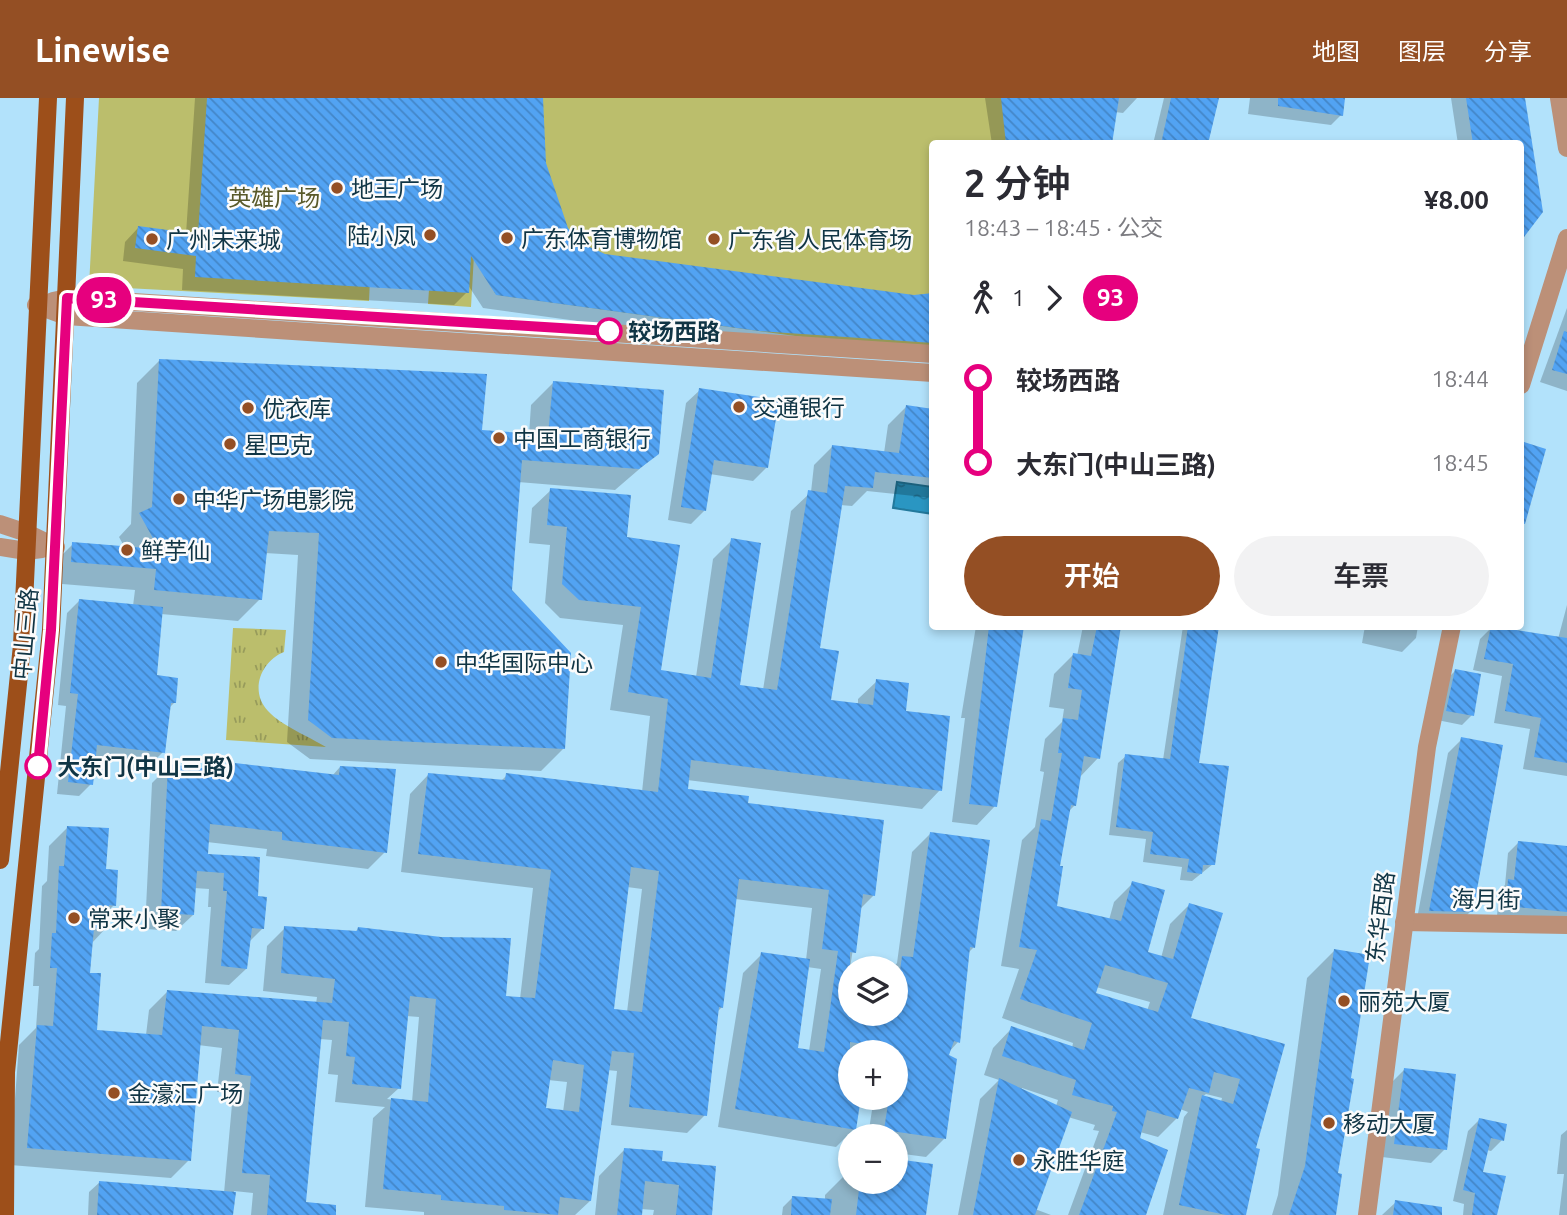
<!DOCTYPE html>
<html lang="zh">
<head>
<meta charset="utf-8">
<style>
  body { margin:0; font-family:Ubuntu,"Noto Sans SC",sans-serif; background:#f2f2f3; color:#2b2b33; height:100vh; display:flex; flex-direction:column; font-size:26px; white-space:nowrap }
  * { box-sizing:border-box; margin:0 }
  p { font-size:23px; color:#7c7c81 }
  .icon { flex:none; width:38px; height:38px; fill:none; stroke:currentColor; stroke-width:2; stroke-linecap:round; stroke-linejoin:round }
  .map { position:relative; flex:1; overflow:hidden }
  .panel { position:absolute; left:929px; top:42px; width:595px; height:490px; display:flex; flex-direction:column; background:#fff; border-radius:7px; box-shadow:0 4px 10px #0003 }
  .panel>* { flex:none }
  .badge { padding:0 14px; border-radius:23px; font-size:24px; line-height:46px }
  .buttons { position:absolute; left:838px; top:858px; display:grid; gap:14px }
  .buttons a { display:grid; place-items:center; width:70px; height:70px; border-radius:50%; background:#fff; box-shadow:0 4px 10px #0003; font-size:35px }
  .map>.badge { position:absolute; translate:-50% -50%; box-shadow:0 0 0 4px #fff }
  .legs { display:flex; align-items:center; gap:10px; height:77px; padding:0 35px; font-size:23px }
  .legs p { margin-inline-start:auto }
  .head { display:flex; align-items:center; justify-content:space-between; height:119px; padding:0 35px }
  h1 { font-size:38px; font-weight:600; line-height:52px }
  .button { display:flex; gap:14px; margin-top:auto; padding:14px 35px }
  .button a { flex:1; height:80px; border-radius:42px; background:#944f24; color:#fff; font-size:28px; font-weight:600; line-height:80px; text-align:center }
  .button a+a { background:#f2f2f3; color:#2b2b33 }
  ul { padding:0 35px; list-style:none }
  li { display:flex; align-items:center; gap:24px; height:84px; font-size:26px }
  li i { display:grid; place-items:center; width:10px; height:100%; margin:0 9px; background:currentColor }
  li i::after { content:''; width:18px; height:18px; margin:-9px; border:5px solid; border-radius:50%; background:#fff }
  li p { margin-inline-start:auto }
  li:first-child i { background:linear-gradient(#0000 50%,currentColor 0) }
  li:last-child i { background:linear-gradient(currentColor 50%,#0000 0) }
  header { display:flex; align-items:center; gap:42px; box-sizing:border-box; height:98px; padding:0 35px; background:#944f24; color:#fff }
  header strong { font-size:33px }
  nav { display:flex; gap:38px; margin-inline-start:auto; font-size:24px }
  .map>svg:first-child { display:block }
  .grass { fill:url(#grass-tufts) }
  .green { fill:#bbbe6c }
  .water { fill:url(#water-ripples); stroke:#22799c; stroke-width:2 }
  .shadow { fill:#0003; fill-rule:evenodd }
  .building { fill:url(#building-back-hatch); fill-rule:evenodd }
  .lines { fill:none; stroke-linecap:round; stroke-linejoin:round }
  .minor { stroke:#bc9078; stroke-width:18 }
  .major { stroke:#9d4f1a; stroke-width:18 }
  .line-1-casing { stroke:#fff; stroke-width:16 }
  .line-1 { stroke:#e6007e; stroke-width:10 }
  .poi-dot { fill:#944f24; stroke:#fbfbfb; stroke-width:2.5 }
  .stop-1-dot { fill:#fff; stroke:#e6007e; stroke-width:3.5 }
  .labels { text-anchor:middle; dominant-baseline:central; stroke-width:5; stroke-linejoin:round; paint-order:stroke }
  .poi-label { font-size:23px; fill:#103545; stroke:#fbfbfb; text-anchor:start }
  .park-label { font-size:23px; fill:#585929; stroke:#fbfbfb }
  .stop-label { font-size:23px; font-weight:bold; fill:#103545; stroke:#fbfbfb; text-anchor:start }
  .street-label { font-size:23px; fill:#103545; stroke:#fbfbfb }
</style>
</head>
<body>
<header>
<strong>Linewise</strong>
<nav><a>地图</a><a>图层</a><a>分享</a></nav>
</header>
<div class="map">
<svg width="1567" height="1117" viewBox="0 0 1567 1117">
  <defs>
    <pattern id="grass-tufts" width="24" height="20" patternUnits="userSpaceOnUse" patternTransform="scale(1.75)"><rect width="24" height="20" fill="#bbbe6c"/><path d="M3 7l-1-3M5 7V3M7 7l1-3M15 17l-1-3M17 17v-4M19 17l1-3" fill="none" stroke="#979b5b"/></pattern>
    <pattern id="water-ripples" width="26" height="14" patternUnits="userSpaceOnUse" patternTransform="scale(1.75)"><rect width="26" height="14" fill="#2a96c2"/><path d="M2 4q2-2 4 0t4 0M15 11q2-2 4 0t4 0" fill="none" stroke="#237b9f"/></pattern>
    <pattern id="building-back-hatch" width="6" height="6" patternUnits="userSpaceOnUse" patternTransform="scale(1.75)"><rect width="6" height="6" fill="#52a3f3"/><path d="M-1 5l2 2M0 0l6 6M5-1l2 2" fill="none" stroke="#4386c7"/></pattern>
  </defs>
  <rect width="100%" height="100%" fill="#b2e2fb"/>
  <path class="grass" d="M233 530 286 532 284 554C261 563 249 593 268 613 282 628 308 638 326 649L226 642Z"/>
  <g class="green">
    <path d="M99 0H483L471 209 428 206 434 121 373 117 369 203 89 188Z"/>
    <path d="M501 0H1071L1063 45 933 46V248L817 241 497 197 494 194Z"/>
  </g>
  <path class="water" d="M897 384 933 389V416L893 410Z"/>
  <g class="shadow">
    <path d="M195 0H542L544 65 566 131 580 147 605 157 914 198 933 197V256L716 242 483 210 468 187 467 194 454 207 182 192 183 171 123 163 125 144 138 130 186 136Z"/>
    <path d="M985 0H1137L1123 15 1115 14 1062 46H992Z"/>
    <path d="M1164 0H1217L1207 46H1153Z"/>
    <path d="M1250 0H1344L1341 17 1331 27 1248 16Z"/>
    <path d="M1451 0H1524L1529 129 1521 138V46H1458Z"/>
    <path d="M1567 210V293L1540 284Z"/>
    <path d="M159 263 480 334 529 337 531 307 553 285 658 355 615 392 518 384 510 492 563 651 541 673 310 661 287 644 298 457 265 455 260 501 238 523 161 516 155 579 174 605 168 611 163 654 151 666 94 660 91 686 79 698 57 696 66 608 58 607 67 515 79 503 133 508 135 492 50 485 51 468 73 446 125 450 119 439 131 426 137 285Z"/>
    <path d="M700 292 767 369 753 383 710 376 705 412 691 426 668 422 686 305Z"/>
    <path d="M906 309 933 313V400L867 393 852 408 840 407 818 551 829 604 858 607V601L877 583 904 615 940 692 922 711 687 682 686 692 746 707 874 797 859 812 850 870V915H896V870H893L897 865 912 754 931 735 974 849 968 855 958 944 948 955 944 1041 926 1059 896 1055V1038H868L874 999H896V954H850L854 1031 836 1049 718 1029 743 875 762 856 806 862 812 810 735 801 722 909 717 914 705 1017 687 1035 611 1027 617 973 607 972 590 1103 575 1117H424V1114L365 1109 373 1020 385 1009 335 1004 338 977 328 976 332 942 320 941 304 1106 312 1117H251L253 1095 234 1093 231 1117H88L89 1094 100 1084 224 1095 233 995 217 994 222 950 198 947 189 1062 171 1080 10 1067 19 947 36 930 39 888H33L35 855 39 851 42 788 47 783 49 748 68 729 104 773 114 807 107 814 106 830 91 846 89 876 95 933 146 937 149 912 167 894 316 906 317 899 263 893 267 848 285 830 354 835 358 831 504 900 520 901 533 790 401 774 410 696 428 677 501 683 507 677 642 694 650 618 610 612 623 527 560 520 545 505 550 447 529 445 532 410 551 392 625 440 659 573 696 579 713 461 732 442 738 589 763 592 791 413 811 394 814 367 832 349 884 355 888 327ZM627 789 642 791 627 914 612 912ZM807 869 821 871 809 953 796 951ZM406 918 419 919 412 1004 387 1001 399 990ZM548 982 567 984 563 1014 544 1012Z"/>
    <path d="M1521 345 1544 352 1521 433Z"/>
    <path d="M1567 507V678L1523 671 1530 631 1494 625 1502 578 1473 572 1480 541 1492 529 1558 541Z"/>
    <path d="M976 528H1022L995 708 977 727 952 724 965 620H961Z"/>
    <path d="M1083 528H1119L1098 660 1079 680 1075 707 1068 714 1058 769 1055 809 1109 822 1114 804 1133 785 1146 855 1161 860 1170 826 1189 807 1188 921 1283 948 1254 1052 1244 1117H1163L1184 1019 1188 1014 1180 1011 1177 1020 1158 1039 1140 1034 1144 1117H1068L1099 1033 1093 1032 1095 1027 1068 1019 1035 1111 1051 1117H958L980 1001 999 982 984 977 993 950 1012 930 1072 950 1073 945 1002 920 1019 871 1001 868 1022 742 1035 729 1044 674 1040 673 1045 641 1062 624 1064 611 1049 609 1054 576 1073 557 1077 558ZM1096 889 1150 904 1147 913 1093 896ZM1022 990 1058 1002 1056 1008 1021 992ZM1206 996 1222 1000 1221 1004 1202 999Z"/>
    <path d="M1183 528H1212L1197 666 1213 766 1192 783 1180 782 1182 769 1143 764 1146 741 1109 737 1118 665 1126 658 1163 662Z"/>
    <path d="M1365 528H1418L1416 540 1402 554 1362 545Z"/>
    <path d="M1455 573 1472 617 1462 627 1437 622 1445 583Z"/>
    <path d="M1462 641 1471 813 1457 827 1416 826 1448 655Z"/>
    <path d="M236 667 332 678 340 669 385 754 368 771 266 758 267 751 207 744 206 758 256 800 263 830 248 845 246 871 229 887 205 885 211 809H208L209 791 194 790 193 817 176 833 145 831 152 685 169 668 228 675Z"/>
    <path d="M1518 745 1567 750V820L1497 818 1499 793 1505 787 1508 755Z"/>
    <path d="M1334 853V1117H1272L1278 1097 1307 880Z"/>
    <path d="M1405 971 1445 1051 1431 1065 1382 1059 1391 985Z"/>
    <path d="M1479 1022 1502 1042 1491 1053 1486 1052 1481 1075 1496 1117H1463L1464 1106 1453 1103 1468 1033Z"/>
    <path d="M1567 1032V1117H1559L1564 1076H1557L1561 1037Z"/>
    <path d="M625 1051 660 1065 710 1117H653L654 1112 641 1111 640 1117H595L599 1078Z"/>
    <path d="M896 1063 925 1117H782L783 1109 793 1099 825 1102V1097L850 1072V1083H896Z"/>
    <path d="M1396 1104 1436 1117H1382Z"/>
  </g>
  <g class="building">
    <path d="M207 0H543L546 65 568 130 581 145 605 156 914 197 933 195V245L759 233 496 197 471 158 469 195 195 179 196 158 135 150 138 128 198 136Z"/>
    <path d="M1001 0H1119L1112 46H1006Z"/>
    <path d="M1171 0H1219L1208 46H1161Z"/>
    <path d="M1278 0H1345L1343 18 1278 8Z"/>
    <path d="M1466 0H1525L1543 114 1521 143V46H1473Z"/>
    <path d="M1564 233 1567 234V276L1552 272Z"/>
    <path d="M159 261 487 276 482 332 548 337 553 283 664 292 659 356 639 371 522 362 512 492 571 555 565 651 332 640 308 622 319 435 269 433 262 502 154 492 156 471 71 464 72 444 159 451 139 415 152 409Z"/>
    <path d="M699 290 779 302 768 370 714 362 706 413 681 409Z"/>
    <path d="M906 307 933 311V380L875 374 873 390 845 388 820 550 839 553 831 602 873 607 876 581 909 585 906 613 950 618 942 693 691 662 688 691 749 698 748 705 884 722 875 798 863 796 856 855 850 854V915H901L906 881 899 880 902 858 913 859 930 734 990 742 975 850 970 849 960 945 954 943 949 957 957 961 946 1041 884 1032 889 999H896V951L850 944V999H861L856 1032 735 1011 761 854 810 861 798 950 824 954 838 853 822 851 829 792 739 781 723 910 719 909 707 1018 629 1009 634 955 612 953 591 1103 560 1099 558 1117 504 1112V1108L441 1102V1097L383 1091 391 1000 428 1004 436 901 410 898 401 991 352 986 355 959 346 958 349 924 323 922 306 1104 336 1107V1117H267L270 1077 242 1075 251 978 235 976 239 932 202 928 191 1063 27 1050 37 927 53 928 57 870H50L52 835H56L59 768H64L67 728 109 730 106 771 118 772 116 808 109 807 108 831 94 830 90 875H101L97 932 162 937 167 892 332 905 335 881 281 875 284 828 357 833 358 829 441 839 511 840 506 898 535 900 551 772 418 756 428 675 505 682 506 675 658 694 668 601 628 594 641 509 579 502 562 486 567 429 547 427 550 390 631 397 627 439 680 447 661 572 711 580 731 440 761 445 740 587 777 592 808 392 827 395 832 347 899 355ZM631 769 659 773 642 914 614 911ZM553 962 584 967 579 1014 546 1010Z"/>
    <path d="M1521 343 1546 351 1525 426 1521 425Z"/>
    <path d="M79 501 163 509 157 577 178 580 176 605H171L165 655 97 647 93 687 68 684 78 596 70 595Z"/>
    <path d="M989 528H1024L997 709 969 706Z"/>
    <path d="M1097 528H1121L1100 661 1084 658 1076 708 1071 707 1060 768H1063L1057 808 1121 823 1132 783 1165 792 1148 854 1173 861 1189 805 1223 815 1191 920 1285 946 1256 1050 1260 1051 1246 1117H1226L1179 1107 1202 997 1233 1006 1240 981 1214 974 1209 995 1189 990 1178 1021 1147 1012 1140 1040 1168 1052 1146 1117H1079L1117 1014 1112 1013 1113 1008 1072 997 1076 982 1002 958 1011 928 1084 952 1092 925 1020 901 1037 852 1019 849 1041 721 1051 723 1062 655H1058L1063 620 1078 622 1082 592 1068 590 1073 555 1091 558ZM1105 867 1168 885 1158 914 1096 895Z"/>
    <path d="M1188 528H1219L1199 665 1229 668 1215 767H1203L1202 776 1187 774 1189 761 1150 756 1153 734 1116 729 1125 656 1170 661Z"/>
    <path d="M1491 528 1567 540V665L1534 659 1541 620 1505 613 1513 566 1484 561Z"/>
    <path d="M1455 571 1481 576 1474 618 1446 613Z"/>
    <path d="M1461 639 1503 647 1473 814 1429 813Z"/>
    <path d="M235 665 339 677 340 668 396 671 387 755 282 742V734L210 726 208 756 260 759 258 798 267 799 264 831 252 830 247 871 221 868 227 793H223L224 775 197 773 194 817 161 815 168 666 234 674Z"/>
    <path d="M1518 743 1567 748V814L1506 808 1508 781 1514 782Z"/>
    <path d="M1334 851 1370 857 1351 980 1354 981 1338 1075 1342 1076 1336 1117H1289L1305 1068Z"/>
    <path d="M1404 970 1456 976 1447 1052 1394 1046Z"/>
    <path d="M999 980 1072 1014 1035 1117H973Z"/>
    <path d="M1479 1020 1507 1026 1504 1043 1491 1040 1483 1074 1506 1078 1497 1117H1472L1475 1095 1463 1092Z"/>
    <path d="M624 1050 663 1053 662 1063 716 1068 712 1117H676L679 1087 645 1083 642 1117H617Z"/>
    <path d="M896 1061 933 1066 926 1117H856L860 1083H896Z"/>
    <path d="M99 1083 236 1094 233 1117H97Z"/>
    <path d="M792 1098 832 1101 830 1117H791Z"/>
    <path d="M1395 1102 1442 1109V1117H1393Z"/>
  </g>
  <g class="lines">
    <g class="minor">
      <path d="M1559 0 1567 50"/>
      <path d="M53 203 67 200 103 202 933 256"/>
      <path d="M36 207 66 218 933 275"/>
      <path d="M1521 287 1567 140"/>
      <path d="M0 426 27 435 56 449"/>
      <path d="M0 449 26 453 42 451"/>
      <path d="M1404 824 1567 827"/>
      <path d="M1367 1117 1427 649 1452 528"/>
    </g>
    <g class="major">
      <path d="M0 762 22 547 48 0"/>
      <path d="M5 1117 6 974 51 532 75 0"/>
    </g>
  </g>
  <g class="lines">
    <defs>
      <path id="line-1" d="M38 668 51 532 67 200 609 233"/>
    </defs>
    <use href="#line-1" class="line-1-casing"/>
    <use href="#line-1" class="line-1"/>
  </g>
  <g class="poi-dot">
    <circle cx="337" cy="90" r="7"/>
    <circle cx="430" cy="137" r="7"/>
    <circle cx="507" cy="140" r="7"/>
    <circle cx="152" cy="141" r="7"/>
    <circle cx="714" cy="141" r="7"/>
    <circle cx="739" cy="309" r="7"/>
    <circle cx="248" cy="310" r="7"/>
    <circle cx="499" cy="340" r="7"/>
    <circle cx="230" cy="346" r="7"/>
    <circle cx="179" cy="401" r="7"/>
    <circle cx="127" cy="452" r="7"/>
    <circle cx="441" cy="564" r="7"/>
    <circle cx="74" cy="820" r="7"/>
    <circle cx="1344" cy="903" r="7"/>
    <circle cx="114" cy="995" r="7"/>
    <circle cx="1329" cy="1025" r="7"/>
    <circle cx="1019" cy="1062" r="7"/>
  </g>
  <g class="stop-1-dot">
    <circle cx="609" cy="233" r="12"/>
    <circle cx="38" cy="668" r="12"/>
  </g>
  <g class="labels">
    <g class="poi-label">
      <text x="351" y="90">地王广场</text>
      <text x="416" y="137" text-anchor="end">陆小凤</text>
      <text x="521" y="140">广东体育博物馆</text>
      <text x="166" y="141">广州未来城</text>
      <text x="728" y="141">广东省人民体育场</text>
      <text x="753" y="309">交通银行</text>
      <text x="262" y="310">优衣库</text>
      <text x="513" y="340">中国工商银行</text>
      <text x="244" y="346">星巴克</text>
      <text x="193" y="401">中华广场电影院</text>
      <text x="141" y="452">鲜芋仙</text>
      <text x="455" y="564">中华国际中心</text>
      <text x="88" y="820">常来小聚</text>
      <text x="1358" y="903">丽苑大厦</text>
      <text x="128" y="995">金濠汇广场</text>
      <text x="1343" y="1025">移动大厦</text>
      <text x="1033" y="1062">永胜华庭</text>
    </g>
    <g class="park-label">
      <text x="274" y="99">英雄广场</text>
    </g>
    <g class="stop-label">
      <text x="628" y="233">较场西路</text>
      <text x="57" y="668">大东门(中山三路)</text>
    </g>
    <g class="street-label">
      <text transform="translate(25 536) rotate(-85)">中山三路</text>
      <text transform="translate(1486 801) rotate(1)">海月街</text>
      <text transform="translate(1380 819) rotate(-83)">东华西路</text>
    </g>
  </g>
</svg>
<div class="buttons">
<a><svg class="icon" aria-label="layers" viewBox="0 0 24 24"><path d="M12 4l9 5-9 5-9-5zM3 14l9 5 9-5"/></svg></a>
<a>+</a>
<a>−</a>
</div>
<b class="badge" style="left:104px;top:202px;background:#e6007e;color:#fff">93</b>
<section class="panel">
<div class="head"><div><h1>2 分钟</h1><p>18:43 – 18:45 · 公交</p></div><b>¥8.00</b></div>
<div class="legs"><svg class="icon" aria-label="walk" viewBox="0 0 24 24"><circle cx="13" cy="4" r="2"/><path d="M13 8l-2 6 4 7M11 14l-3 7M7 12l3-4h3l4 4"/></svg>1<svg class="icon" aria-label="forward" viewBox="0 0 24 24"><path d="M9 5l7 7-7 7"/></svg><b class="badge" style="background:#e6007e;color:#fff">93</b></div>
<ul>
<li><i style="color:#e6007e"></i><b>较场西路</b><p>18:44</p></li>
<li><i style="color:#e6007e"></i><b>大东门(中山三路)</b><p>18:45</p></li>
</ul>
<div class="button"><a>开始</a><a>车票</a></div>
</section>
</div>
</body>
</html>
